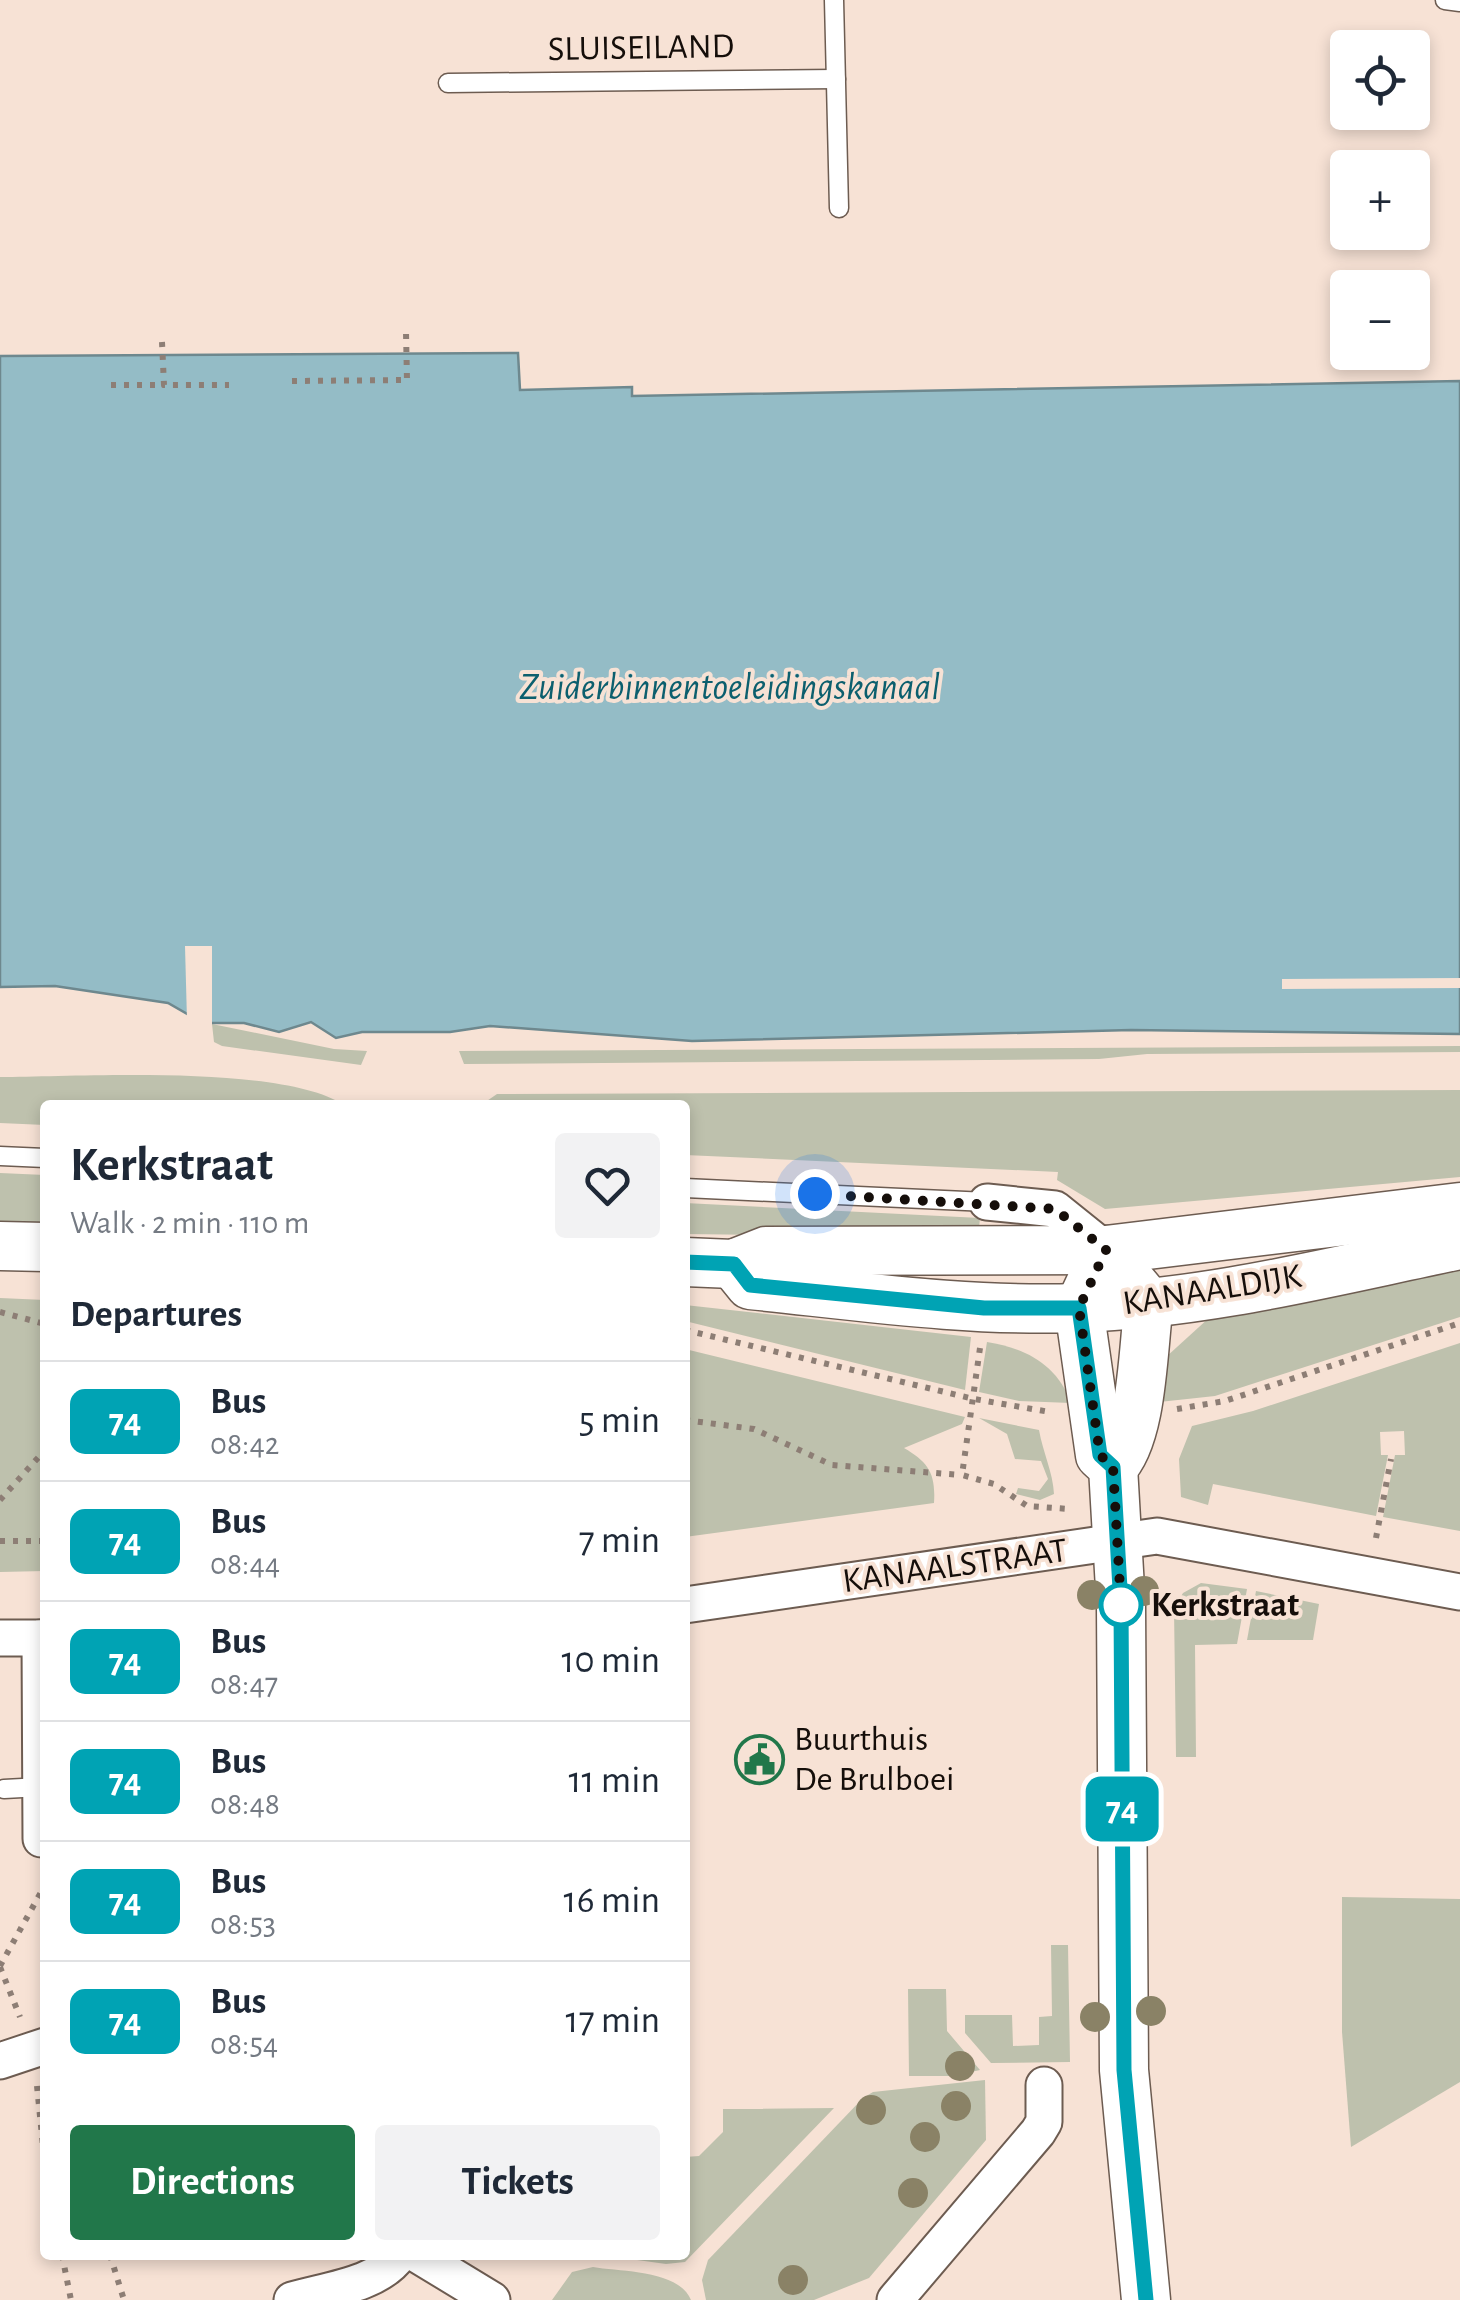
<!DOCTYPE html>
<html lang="en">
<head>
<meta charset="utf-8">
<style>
  body { margin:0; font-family:"Alegreya Sans",sans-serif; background:#f2f2f3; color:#1f2937; height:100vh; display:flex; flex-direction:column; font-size:38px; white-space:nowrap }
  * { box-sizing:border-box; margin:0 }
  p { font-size:32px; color:#747a83 }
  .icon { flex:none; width:55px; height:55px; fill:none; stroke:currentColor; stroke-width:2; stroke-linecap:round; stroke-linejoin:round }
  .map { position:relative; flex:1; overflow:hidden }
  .drawer { position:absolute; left:40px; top:1100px; width:650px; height:1160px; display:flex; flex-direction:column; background:#fff; border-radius:10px; box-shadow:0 5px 15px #0003 }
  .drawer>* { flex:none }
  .badge { padding:0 20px; border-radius:15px; font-size:35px; line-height:65px }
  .buttons { position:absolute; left:1330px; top:30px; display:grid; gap:20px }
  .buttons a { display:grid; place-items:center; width:100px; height:100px; border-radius:10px; background:#fff; box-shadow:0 5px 15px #0003; font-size:50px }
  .you { position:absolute; width:50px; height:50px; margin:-25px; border:8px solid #fff; border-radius:50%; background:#1a73e8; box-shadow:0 0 0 15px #1a73e833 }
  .map>.badge { position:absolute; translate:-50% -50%; box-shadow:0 0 0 5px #fff }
  h2 { padding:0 30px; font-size:38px; line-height:90px }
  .round { display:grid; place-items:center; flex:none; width:105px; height:105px; border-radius:10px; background:#f2f2f3 }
  .overview { display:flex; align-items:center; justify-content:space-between; height:170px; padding:0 30px }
  h1 { font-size:48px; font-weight:700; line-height:75px }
  .primary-button { display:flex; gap:20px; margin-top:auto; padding:20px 30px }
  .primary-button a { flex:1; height:115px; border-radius:10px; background:#21774a; color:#fff; font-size:40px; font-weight:700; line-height:115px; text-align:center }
  .primary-button a+a { background:#f2f2f3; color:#1f2937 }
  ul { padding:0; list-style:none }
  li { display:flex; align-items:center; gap:30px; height:120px; padding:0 30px; border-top:2px solid #e0e1e3 }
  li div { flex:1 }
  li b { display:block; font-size:38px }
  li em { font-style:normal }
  li .badge { min-width:110px; font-weight:700; text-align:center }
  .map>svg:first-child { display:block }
  .green { fill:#bec1ad }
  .water { fill:#94bcc6; stroke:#6e888e; stroke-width:2.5 }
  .pier { fill:#f7e2d5 }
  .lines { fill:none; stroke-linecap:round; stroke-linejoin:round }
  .lane-casing { stroke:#6d5c51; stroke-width:21 }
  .street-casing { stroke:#6d5c51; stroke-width:39 }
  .secondary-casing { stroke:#6d5c51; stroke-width:51 }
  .path { stroke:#8d7e75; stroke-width:6; stroke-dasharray:5 8; stroke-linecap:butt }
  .lane { stroke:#fff; stroke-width:18 }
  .street { stroke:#fff; stroke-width:35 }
  .secondary { stroke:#fff; stroke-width:48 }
  .tree { fill:#8a8266 }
  .line-casing { stroke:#fff; stroke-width:22 }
  .line { stroke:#00a3b4; stroke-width:15 }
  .walk { stroke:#150e0a; stroke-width:10; stroke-dasharray:0 18 }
  .stop-dot { fill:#fff; stroke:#00a3b4; stroke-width:5 }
  .labels { text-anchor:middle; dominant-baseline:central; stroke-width:8; stroke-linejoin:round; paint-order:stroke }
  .street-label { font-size:35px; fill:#150e0a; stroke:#f7e2d5 }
  .stop-label { font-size:35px; font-weight:bold; fill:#150e0a; stroke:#f7e2d5; text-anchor:start }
  .poi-label { font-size:35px; fill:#150e0a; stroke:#f7e2d5; text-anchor:start }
  .water-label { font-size:38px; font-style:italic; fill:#0c5f6e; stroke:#f7e2d5 }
</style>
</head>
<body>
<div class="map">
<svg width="1460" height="2300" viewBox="0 0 1460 2300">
  <rect width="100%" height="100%" fill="#f7e2d5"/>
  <g class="green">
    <path d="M212 1024 334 1049 367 1051 361 1065 222 1046 214 1042Z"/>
    <path d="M1460 1046V1052L1147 1054 1099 1059 464 1064 459 1051Z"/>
    <path d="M0 1077C80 1077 282 1064 344 1105H45V1125L0 1123Z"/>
    <path d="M1460 1090V1177L1105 1209 1057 1180 1058 1172 685 1155V1105H481L497 1094Z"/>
    <path d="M0 1173 45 1175V1223H0Z"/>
    <path d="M685 1203 980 1218 978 1238 685 1234Z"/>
    <path d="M1460 1256V1317L1215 1396 1150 1403 1166 1357 1210 1317Z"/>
    <path d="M0 1298 45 1300V1571L0 1572Z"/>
    <path d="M685 1305 971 1337 965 1390 685 1321Z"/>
    <path d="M987 1342C1025 1348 1057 1364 1071 1403L1019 1401 979 1392Z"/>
    <path d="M1460 1343V1531L1383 1517 1395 1455H1405L1404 1431 1380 1432 1381 1455H1388L1376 1516 1213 1484 1208 1505 1181 1497 1179 1459 1192 1426 1253 1411Z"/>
    <path d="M685 1349 965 1417 962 1424 904 1448C928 1462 936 1473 934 1503L685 1537Z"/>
    <path d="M979 1418 1039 1430C1043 1453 1053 1472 1054 1494L1040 1500 1016 1494 1018 1488 1039 1491 1048 1479 1041 1461 1015 1459 1007 1434Z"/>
    <path d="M1201 1583 1247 1589 1237 1644 1195 1645 1196 1757H1176L1174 1608 1183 1593Z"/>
    <path d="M1256 1591 1319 1604 1313 1640H1247Z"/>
    <path d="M1342 1897 1460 1899V2082L1351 2147 1342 2032Z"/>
    <path d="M1051 1945H1068L1070 2062 991 2063 965 2033V2015H1012L1013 2046 1039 2045V2017L1052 2016Z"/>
    <path d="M908 1989H946L947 2031 980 2070 953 2076H909Z"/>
    <path d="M985 2080 986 2140 869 2278 814 2300H706L702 2280 708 2260 863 2098 873 2092Z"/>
    <path d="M834 2108 685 2262 666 2264 601 2255H685V2157L699 2156 723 2132V2109Z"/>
    <path d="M593 2267C622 2272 679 2270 691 2300H552L572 2272Z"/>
  </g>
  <path class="water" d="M518 353 520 390 632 387V396L1460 381V1034L1131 1030 692 1041 490 1026 450 1032H362L336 1038 311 1022 279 1032 244 1023H203L168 1003 55 986 0 987V356Z"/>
  <g class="pier">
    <path d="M185 946H212V1029L187 1020Z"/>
    <path d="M1460 978V988L1282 989V979Z"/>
  </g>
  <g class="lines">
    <defs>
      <g id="lane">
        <path d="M834 0 839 208"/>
        <path d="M1445 0 1460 2"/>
        <path d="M448 83 836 79"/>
        <path d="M0 1156 45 1158"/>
        <path d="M685 1188 987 1202"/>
        <path d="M4 1789 41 1787"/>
      </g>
      <g id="street">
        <path d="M987 1202 1055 1209 1106 1250"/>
        <path d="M685 1605 1157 1536 1460 1592"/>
        <path d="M0 1638H45"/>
        <path d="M40 1638 41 1839"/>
        <path d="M0 2061 45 2046"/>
        <path d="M418 2255 492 2300"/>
        <path d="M292 2300C326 2290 378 2285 399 2255"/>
        <path d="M895 2300 1038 2132 1044 2122V2085"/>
      </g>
      <g id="secondary">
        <path d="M0 1246 45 1247"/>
        <path d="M1106 1250 1079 1308 1100 1455 1113 1467 1121 1606 1124 2070 1146 2300"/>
        <path d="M685 1262 733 1264 766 1251 1106 1250 1460 1207"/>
        <path d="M733 1264 750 1285C858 1296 968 1312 1077 1308 1207 1304 1333 1271 1460 1245"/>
        <path d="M1113 1467C1143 1438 1143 1345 1149 1303L1129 1279"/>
      </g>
    </defs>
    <use href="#lane" class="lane-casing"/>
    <use href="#street" class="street-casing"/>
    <use href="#secondary" class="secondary-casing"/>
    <g class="path">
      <path d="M162 342 164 385H229"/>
      <path d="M292 381 407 380 406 332"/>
      <path d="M111 385H164"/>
      <path d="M0 1312 45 1324"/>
      <path d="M685 1330 974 1399 1050 1412"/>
      <path d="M980 1348 962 1475 994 1484 1027 1506 1069 1509"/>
      <path d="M1177 1409 1225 1401 1460 1323"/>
      <path d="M685 1420 754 1429 832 1465 962 1475"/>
      <path d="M0 1500 45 1450"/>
      <path d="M1376 1538 1391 1459"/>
      <path d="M0 1541H45"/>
      <path d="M0 1966 45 1885"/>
      <path d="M0 1967 20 2017"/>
      <path d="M37 2086 45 2166"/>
      <path d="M62 2255 71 2300"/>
      <path d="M110 2255 124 2300"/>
    </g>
    <use href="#lane" class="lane"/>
    <use href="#street" class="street"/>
    <use href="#secondary" class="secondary"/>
  </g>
  <g class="tree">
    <circle cx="1144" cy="1591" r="15"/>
    <circle cx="1092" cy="1595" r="15"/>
    <circle cx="1151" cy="2011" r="15"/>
    <circle cx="1095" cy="2017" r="15"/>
    <circle cx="960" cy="2066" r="15"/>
    <circle cx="956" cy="2106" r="15"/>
    <circle cx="871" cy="2110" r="15"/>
    <circle cx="925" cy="2137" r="15"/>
    <circle cx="913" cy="2193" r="15"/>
    <circle cx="793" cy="2280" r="15"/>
  </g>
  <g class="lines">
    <defs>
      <path id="line" d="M685 1262 734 1264 750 1285 984 1308H1079L1100 1455 1113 1467 1121 1606 1124 2070 1146 2300"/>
    </defs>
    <use href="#line" class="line-casing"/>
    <use href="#line" class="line"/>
    <path class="walk" d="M815 1194 1055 1209 1106 1250 1079 1308 1100 1455 1113 1467 1121 1605"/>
  </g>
  <defs>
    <symbol id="civic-ring" viewBox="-11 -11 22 22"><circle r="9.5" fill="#f7e2d5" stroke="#21774a" stroke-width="1.5"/><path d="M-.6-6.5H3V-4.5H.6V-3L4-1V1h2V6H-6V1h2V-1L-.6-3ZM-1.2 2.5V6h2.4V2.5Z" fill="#21774a"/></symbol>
  </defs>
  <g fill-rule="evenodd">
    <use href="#civic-ring" x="732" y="1732" width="55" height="55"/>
  </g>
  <circle class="stop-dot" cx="1121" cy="1605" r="20"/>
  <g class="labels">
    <g class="street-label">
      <text transform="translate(641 48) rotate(-1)">SLUISEILAND</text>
      <text transform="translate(1212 1290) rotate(-9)">KANAALDIJK</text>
      <text transform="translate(955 1566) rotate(-8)">KANAALSTRAAT</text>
    </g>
    <g class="stop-label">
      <text x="1151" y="1605">Kerkstraat</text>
    </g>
    <g class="poi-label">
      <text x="794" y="1739">Buurthuis<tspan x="794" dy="40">De Brulboei</tspan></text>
    </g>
    <g class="water-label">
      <text x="730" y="688">Zuiderbinnentoeleidingskanaal</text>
    </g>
  </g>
</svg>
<div class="buttons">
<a><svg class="icon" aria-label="locate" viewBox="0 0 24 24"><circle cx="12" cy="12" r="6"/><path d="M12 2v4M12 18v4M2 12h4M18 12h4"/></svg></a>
<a>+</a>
<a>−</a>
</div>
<div class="you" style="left:815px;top:1194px"></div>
<b class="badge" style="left:1122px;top:1809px;background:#00a3b4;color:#fff">74</b>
<section class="drawer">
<div class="overview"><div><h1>Kerkstraat</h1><p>Walk · 2 min · 110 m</p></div><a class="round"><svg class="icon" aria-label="heart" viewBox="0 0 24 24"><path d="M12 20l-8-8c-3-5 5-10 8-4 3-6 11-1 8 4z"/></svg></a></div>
<h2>Departures</h2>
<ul>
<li><span class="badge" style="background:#00a3b4;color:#fff">74</span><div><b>Bus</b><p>08:42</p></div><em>5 min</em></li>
<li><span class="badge" style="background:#00a3b4;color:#fff">74</span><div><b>Bus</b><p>08:44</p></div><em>7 min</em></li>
<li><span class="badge" style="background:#00a3b4;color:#fff">74</span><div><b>Bus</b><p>08:47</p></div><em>10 min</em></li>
<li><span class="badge" style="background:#00a3b4;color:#fff">74</span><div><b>Bus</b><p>08:48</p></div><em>11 min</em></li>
<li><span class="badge" style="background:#00a3b4;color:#fff">74</span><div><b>Bus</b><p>08:53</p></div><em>16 min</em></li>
<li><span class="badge" style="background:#00a3b4;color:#fff">74</span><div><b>Bus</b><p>08:54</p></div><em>17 min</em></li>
</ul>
<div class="primary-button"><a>Directions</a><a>Tickets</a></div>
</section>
</div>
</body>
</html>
